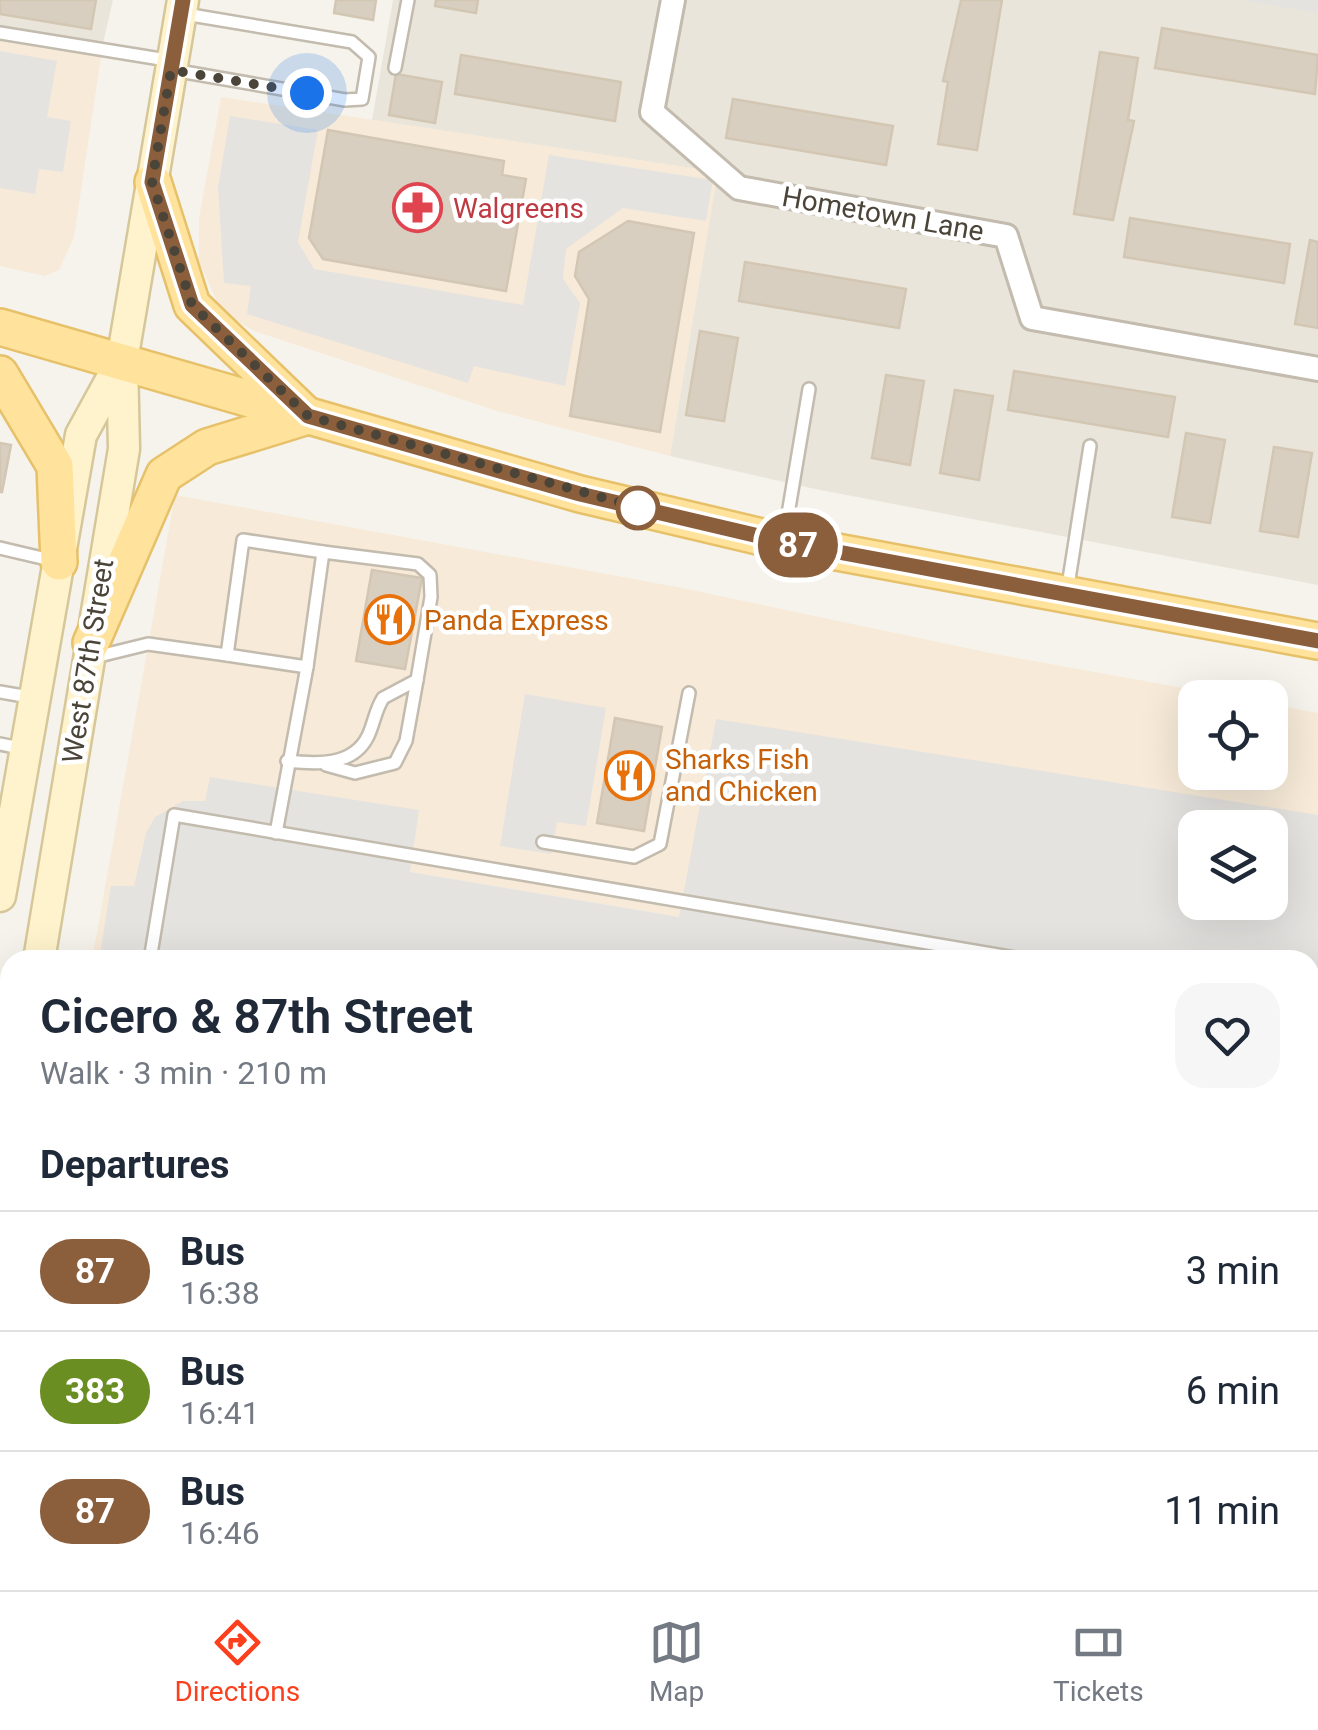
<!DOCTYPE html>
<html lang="en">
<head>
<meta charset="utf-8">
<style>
  body { margin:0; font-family:Roboto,sans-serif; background:#f6f6f7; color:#1f2937; height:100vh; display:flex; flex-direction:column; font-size:38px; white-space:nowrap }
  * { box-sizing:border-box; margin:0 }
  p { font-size:32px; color:#747a83 }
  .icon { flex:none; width:55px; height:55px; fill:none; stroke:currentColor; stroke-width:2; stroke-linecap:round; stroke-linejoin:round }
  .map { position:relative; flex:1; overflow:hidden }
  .side { position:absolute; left:0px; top:950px; width:1320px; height:640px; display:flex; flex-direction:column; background:#fff; border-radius:30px 30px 0 0; box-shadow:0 10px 40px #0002 }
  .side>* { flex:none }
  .badge { padding:0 20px; border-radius:32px; font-size:35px; line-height:65px }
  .tools { position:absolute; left:1178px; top:680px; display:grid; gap:20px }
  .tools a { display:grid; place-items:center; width:110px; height:110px; border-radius:20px; background:#fff; box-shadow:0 10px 40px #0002; font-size:50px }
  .you { position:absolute; width:50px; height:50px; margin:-25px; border:8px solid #fff; border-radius:50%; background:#1a73e8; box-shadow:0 0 0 15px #1a73e833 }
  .map>.badge { position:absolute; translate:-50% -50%; box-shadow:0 0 0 5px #fff }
  h2 { padding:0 40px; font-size:38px; line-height:90px }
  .round { display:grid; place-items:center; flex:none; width:105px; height:105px; border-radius:30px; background:#f6f6f7 }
  .headline { display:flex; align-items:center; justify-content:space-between; height:170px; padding:0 40px }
  h1 { font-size:48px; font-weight:600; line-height:75px }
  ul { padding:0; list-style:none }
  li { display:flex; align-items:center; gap:30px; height:120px; padding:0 40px; border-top:2px solid #e0e1e3 }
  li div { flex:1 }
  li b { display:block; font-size:38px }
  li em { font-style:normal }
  li .badge { min-width:110px; font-weight:700; text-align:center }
  .dock { display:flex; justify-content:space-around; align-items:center; height:140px; border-top:2px solid #e0e1e3; background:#fff; font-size:28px; color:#747a83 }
  .dock a { display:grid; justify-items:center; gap:5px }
  .dock .current { color:#fc3f1d }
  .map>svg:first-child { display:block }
  .residential { fill:#eae5da }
  .commercial { fill:#f7ead8; fill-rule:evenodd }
  .green { fill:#d2eab5 }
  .parking { fill:#e5e3e0; fill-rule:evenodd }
  .building { fill:#d8cfc1; stroke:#d3c7b4; stroke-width:2.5 }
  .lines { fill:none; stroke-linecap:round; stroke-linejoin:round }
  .lane-casing { stroke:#c2bbae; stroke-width:16 }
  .street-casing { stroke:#c2bbae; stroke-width:28 }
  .secondary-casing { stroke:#d6c79b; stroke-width:35 }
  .primary-casing { stroke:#e6c16a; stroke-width:40 }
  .lane { stroke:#fff; stroke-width:11 }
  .street { stroke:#fff; stroke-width:22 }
  .secondary { stroke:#fff3cd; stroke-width:30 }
  .primary { stroke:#ffe39c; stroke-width:35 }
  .line-casing { stroke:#fff; stroke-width:22 }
  .line { stroke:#8b5e3c; stroke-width:15 }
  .walk { stroke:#4b4439; stroke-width:10; stroke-dasharray:0 18 }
  .stop-dot { fill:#fff; stroke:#8b5e3c; stroke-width:5 }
  .labels { text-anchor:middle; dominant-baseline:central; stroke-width:9; stroke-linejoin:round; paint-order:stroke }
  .health-label { font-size:28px; fill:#be3a42; stroke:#fff; text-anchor:start }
  .street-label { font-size:28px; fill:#4b4439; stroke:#fff }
  .food-label { font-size:28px; fill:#c56008; stroke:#fff; text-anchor:start }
</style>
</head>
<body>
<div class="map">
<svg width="1318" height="1590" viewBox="0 0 1318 1590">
  <rect width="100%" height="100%" fill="#f6f3ec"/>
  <g class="residential">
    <path d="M0 0H113L103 43 0 26Z"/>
    <path d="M393 0H1318V585L815 489 670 456 717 172 372 120Z"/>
  </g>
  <g class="commercial">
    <path d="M0 26 103 43 74 237 59 270 45 276 0 266Z"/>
    <path d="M221 97 718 172 670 456 497 411 254 331 221 311 199 261V218Z"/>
    <path d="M175 495 677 587 995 654 1233 697 1195 698V772H1270V704L1318 713V1590H353L295 1580H1310V960H92ZM1195 828H1270V902H1195Z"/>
    <path d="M10 1417V1531L0 1529V1473Z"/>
  </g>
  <path class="green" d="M0 1529 10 1531V1580H295L353 1590H0Z"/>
  <g class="parking">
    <path d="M1241 0H1318V9L1317 13Z"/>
    <path d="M0 51 57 61 47 117 71 121 63 172 39 169 35 194 0 188Z"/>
    <path d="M230 116 318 130 298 242 314 269 523 305 549 155 713 180 706 221 623 208 566 249 563 279 580 303 565 386 474 366 468 383 247 314 251 286 224 283 218 187Z"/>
    <path d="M525 694 606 708 586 826 557 822 551 854 500 846Z"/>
    <path d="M716 719 1318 815V1152L1310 1196V960H99L111 886H134L146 833 155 817 183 801H205L210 777 419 810 410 872 679 917ZM1195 828H1270V902H1195Z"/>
  </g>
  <g class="building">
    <path d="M0 0H96L91 29 0 14Z"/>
    <path d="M336 0H376L373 20 334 13Z"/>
    <path d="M436 0H478L476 13 435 6Z"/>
    <path d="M961 0H1002L977 150 938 144 948 82 943 81Z"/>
    <path d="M1162 28 1318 55 1315 94 1155 68Z"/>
    <path d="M1100 52 1138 58 1128 120 1134 121 1113 220 1074 214Z"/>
    <path d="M461 55 621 82 615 121 455 94Z"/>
    <path d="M396 74 442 82 435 123 389 115Z"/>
    <path d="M733 99 893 126 886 165 726 138Z"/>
    <path d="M328 130 504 161 502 175 526 179 506 291 323 259 309 238Z"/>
    <path d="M1130 218 1290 244 1284 283 1124 257Z"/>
    <path d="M628 221 694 233 660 432 570 416 589 299 575 276 579 252Z"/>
    <path d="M1310 240 1318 242V328L1295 324Z"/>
    <path d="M745 262 906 289 899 328 739 301Z"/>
    <path d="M700 331 738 338 724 421 686 415Z"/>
    <path d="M1014 371 1175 397 1168 437 1008 410Z"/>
    <path d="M886 375 924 381 910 465 872 458Z"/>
    <path d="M955 390 993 396 979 480 940 473Z"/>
    <path d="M1186 433 1225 440 1210 523 1172 517Z"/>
    <path d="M0 443 11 445 2 492H0Z"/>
    <path d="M1274 447 1312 453 1298 537 1260 531Z"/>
    <path d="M372 570 422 578 405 669 356 661Z"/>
    <path d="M615 718 662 727 644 831 597 823Z"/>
    <path d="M1310 1348 1318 1349 1314 1590 1235 1580H1310Z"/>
    <path d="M884 1580H1075L1073 1590H944Z"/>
  </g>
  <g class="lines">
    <defs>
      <g id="lane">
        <path d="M0 33 173 61"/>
        <path d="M395 68 408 0"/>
        <path d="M173 70 345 100 362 99 369 57 352 42 185 14"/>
        <path d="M784 538 809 389"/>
        <path d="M0 548 55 561"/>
        <path d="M1067 592 1090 446"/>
        <path d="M227 655 307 667 276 833"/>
        <path d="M91 658 148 644 227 655 243 540 323 552 307 667"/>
        <path d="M0 692 35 698"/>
        <path d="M0 744 25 749"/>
        <path d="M287 761C315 764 353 767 368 736 374 723 375 711 383 698L417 680 431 597 430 575 418 564 323 552"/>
        <path d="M326 765 355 773 395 763 406 741 417 680"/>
        <path d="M543 842 634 857 660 844 689 693"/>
        <path d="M150 960 174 815 1028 960"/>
        <path d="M0 1490 10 1492"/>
        <path d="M509 1580 566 1590"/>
      </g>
      <path id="street" d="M673 0 652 112 739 188 1006 236 1032 318 1318 369"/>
      <g id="secondary">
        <path d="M0 896 81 435 121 362"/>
        <path d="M39 960 124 449 122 361 183 0"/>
        <path d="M0 1190 10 1132"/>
      </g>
      <g id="primary">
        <path d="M153 182 192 305 303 412"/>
        <path d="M0 327 580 494 783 542 1318 641"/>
        <path d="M0 374 55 466 59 562"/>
        <path d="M91 643 164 475 207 447 308 416"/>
      </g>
    </defs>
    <use href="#lane" class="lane-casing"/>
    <use href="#street" class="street-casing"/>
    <use href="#secondary" class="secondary-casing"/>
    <use href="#primary" class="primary-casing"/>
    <use href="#lane" class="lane"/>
    <use href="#street" class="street"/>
    <use href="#secondary" class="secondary"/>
    <use href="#primary" class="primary"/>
  </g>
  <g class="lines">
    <defs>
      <path id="line" d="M183 0 152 182 192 305 308 416 580 494 784 542 1318 641"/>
    </defs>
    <use href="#line" class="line-casing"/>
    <use href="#line" class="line"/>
    <path class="walk" d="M307 93 171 70 152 182 192 305 308 416 648 510 638 508"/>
  </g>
  <defs>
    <symbol id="pharmacy-ring" viewBox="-11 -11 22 22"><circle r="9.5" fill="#fff" stroke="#e0444e" stroke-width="1.5"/><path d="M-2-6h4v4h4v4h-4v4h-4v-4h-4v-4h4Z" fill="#e0444e"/></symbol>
    <symbol id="restaurant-ring" viewBox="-11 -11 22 22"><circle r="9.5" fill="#fff" stroke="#e8710a" stroke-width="1.5"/><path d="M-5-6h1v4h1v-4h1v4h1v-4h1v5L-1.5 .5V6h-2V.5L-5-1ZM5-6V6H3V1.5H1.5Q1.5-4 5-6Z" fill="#e8710a"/></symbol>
  </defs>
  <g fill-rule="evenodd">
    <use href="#pharmacy-ring" x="390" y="180" width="55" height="55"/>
    <use href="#restaurant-ring" x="362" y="592" width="55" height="55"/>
    <use href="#restaurant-ring" x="602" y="748" width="55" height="55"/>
  </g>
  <circle class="stop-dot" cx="638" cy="508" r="20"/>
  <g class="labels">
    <g class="health-label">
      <text x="453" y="208">Walgreens</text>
    </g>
    <g class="street-label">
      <text transform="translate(883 214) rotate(10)">Hometown Lane</text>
      <text transform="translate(88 661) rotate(-81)">West 87th Street</text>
    </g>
    <g class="food-label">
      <text x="424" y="620">Panda Express</text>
      <text x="665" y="759">Sharks Fish<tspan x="665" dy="32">and Chicken</tspan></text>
    </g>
  </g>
</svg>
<div class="tools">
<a><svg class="icon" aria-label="locate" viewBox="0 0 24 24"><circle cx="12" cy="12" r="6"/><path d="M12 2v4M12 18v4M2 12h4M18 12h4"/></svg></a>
<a><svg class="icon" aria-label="layers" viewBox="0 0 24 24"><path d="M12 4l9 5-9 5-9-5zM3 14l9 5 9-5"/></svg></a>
</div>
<div class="you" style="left:307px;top:93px"></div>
<b class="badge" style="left:798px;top:545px;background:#8b5e3c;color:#fff">87</b>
<section class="side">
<div class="headline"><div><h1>Cicero &amp; 87th Street</h1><p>Walk · 3 min · 210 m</p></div><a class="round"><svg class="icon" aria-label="heart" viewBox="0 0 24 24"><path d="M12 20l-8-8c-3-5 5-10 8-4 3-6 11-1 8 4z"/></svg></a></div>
<h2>Departures</h2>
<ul>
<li><span class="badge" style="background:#8b5e3c;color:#fff">87</span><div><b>Bus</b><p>16:38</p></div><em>3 min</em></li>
<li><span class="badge" style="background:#6b8e23;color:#fff">383</span><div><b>Bus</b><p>16:41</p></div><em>6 min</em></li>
<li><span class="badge" style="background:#8b5e3c;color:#fff">87</span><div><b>Bus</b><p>16:46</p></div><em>11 min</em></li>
</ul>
</section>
</div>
<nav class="dock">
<a class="current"><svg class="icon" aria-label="directions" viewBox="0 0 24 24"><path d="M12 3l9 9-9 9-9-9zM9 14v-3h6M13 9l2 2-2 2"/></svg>Directions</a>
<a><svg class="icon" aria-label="map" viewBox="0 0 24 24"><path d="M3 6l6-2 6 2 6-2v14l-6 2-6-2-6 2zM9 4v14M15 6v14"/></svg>Map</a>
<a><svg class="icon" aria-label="tickets" viewBox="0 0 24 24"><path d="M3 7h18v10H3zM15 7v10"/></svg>Tickets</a>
</nav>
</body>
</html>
